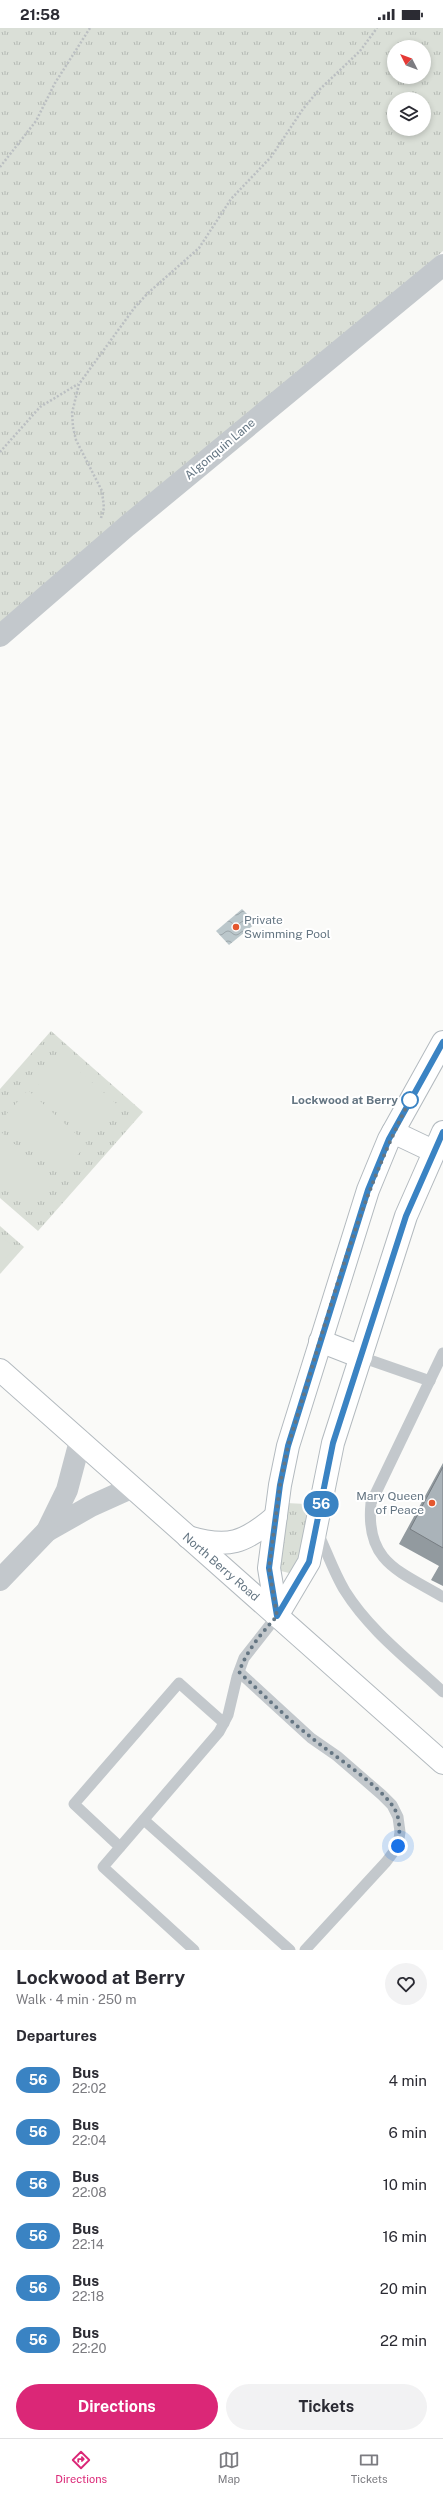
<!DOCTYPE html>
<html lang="en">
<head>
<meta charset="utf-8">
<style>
  body { margin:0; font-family:"Public Sans",sans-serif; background:#f2f2f3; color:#2b2b33; height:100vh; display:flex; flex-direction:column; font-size:15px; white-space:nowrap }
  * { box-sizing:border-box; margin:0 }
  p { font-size:13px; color:#7c7c81 }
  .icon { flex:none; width:22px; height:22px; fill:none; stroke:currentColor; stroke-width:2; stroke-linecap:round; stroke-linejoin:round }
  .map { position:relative; height:1922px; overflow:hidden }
  .sheet { display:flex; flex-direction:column; background:#fff; flex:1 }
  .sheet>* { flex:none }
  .badge { padding:0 8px; border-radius:13px; font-size:14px; line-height:26px }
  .needle { width:26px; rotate:312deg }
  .fabs { position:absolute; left:387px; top:12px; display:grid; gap:8px }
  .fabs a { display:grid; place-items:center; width:44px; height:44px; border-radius:50%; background:#fff; box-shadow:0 2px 6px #0003; font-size:20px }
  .you { position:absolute; width:20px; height:20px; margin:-10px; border:3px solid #fff; border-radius:50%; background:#1a73e8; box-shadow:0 0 0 6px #1a73e833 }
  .map>.badge { position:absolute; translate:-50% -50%; box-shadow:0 0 0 2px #fff }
  h2 { padding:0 16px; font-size:15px; line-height:36px }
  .round { display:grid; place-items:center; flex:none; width:42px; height:42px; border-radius:21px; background:#f2f2f3 }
  .headline { display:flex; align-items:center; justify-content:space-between; height:68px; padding:0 16px }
  h1 { font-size:19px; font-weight:700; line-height:30px }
  .action { display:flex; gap:8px; margin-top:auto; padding:8px 16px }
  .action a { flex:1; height:46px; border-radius:24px; background:#db2777; color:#fff; font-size:16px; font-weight:700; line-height:46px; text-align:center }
  .action a+a { background:#f2f2f3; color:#2b2b33 }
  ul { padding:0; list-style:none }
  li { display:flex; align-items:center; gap:12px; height:52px; padding:0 16px }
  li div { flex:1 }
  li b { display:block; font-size:15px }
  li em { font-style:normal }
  li .badge { min-width:44px; font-weight:700; text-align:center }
  .status { display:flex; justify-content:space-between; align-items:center; height:28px; padding:0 20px; background:#fff; direction:ltr }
  .status svg { height:11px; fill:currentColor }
  .tab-bar { display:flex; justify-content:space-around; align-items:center; height:56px; border-top:1px solid #e1e1e2; background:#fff; font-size:11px; color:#7c7c81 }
  .tab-bar a { display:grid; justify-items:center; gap:2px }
  .tab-bar .on { color:#db2777 }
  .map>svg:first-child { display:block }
  .grass { fill:url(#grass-tufts); fill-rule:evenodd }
  .pitch { fill:#dadfd7 }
  .water { fill:url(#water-waves) }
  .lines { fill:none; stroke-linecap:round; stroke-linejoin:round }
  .secondary-casing { stroke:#b3babf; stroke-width:24 }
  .path { stroke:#bbbfc2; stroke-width:2.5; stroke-dasharray:2 2; stroke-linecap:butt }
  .lane { stroke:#c3c8cc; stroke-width:11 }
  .street { stroke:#c3c8cc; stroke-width:22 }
  .secondary { stroke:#fff; stroke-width:22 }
  .wall { fill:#929a9f }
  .building { fill:#aab3b9; stroke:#777d82 }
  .line-casing { stroke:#fff; stroke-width:9 }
  .line { stroke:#3a83c3; stroke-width:6 }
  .walk { stroke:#657683; stroke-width:4; stroke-dasharray:0 7.2 }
  .poi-dot { fill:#e4572e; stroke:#fff; stroke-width:1.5 }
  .stop-dot { fill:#fff; stroke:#3a83c3; stroke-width:2 }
  .labels { text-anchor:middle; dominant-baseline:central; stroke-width:4; stroke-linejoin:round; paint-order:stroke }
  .street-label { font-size:12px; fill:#657683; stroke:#fff }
  .poi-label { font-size:12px; fill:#657683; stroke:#fff; text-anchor:start }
  .stop-label { font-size:12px; font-weight:bold; fill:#657683; stroke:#fff; text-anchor:end }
</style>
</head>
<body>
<div class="status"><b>21:58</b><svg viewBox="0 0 49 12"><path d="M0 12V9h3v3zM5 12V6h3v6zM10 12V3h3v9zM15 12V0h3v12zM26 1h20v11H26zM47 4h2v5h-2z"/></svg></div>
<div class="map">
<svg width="443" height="1922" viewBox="0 0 443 1922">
  <defs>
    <pattern id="grass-tufts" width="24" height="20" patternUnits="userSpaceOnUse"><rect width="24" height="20" fill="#dadfd7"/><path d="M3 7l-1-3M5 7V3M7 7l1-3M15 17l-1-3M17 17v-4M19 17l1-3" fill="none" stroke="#b4b9b4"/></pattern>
    <pattern id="water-waves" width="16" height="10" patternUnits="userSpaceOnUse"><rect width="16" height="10" fill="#bbc7cb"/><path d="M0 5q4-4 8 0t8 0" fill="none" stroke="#9ca6aa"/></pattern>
  </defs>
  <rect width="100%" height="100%" fill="#fafaf8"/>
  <g class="grass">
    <path d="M0 0H443V223L0 596ZM394 19H424V49H394ZM394 71H424V101H394Z"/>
    <path d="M51 1003 143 1084 38 1203 0 1170V1061Z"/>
    <path d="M0 1198 24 1219 0 1246Z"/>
    <path d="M286 1475 306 1476C306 1499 306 1527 289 1545L281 1543 279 1536Z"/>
  </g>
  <g class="pitch">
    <path d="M60 1026 120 1079 95 1107 35 1054Z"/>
    <path d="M28 1062 87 1116 63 1144 3 1090Z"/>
    <path d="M0 1103 55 1152 31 1180 0 1153Z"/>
    <path d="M0 1207 15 1220 1 1235 0 1234Z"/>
  </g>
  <path class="water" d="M242 881 256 895 229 917 216 903Z"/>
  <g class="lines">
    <defs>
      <g id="secondary">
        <path d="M393 1104 433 1123"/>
        <path d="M320 1313 361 1329"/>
        <path d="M0 1342 443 1735"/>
        <path d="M188 1509C228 1521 245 1515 276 1488"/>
        <path d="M277 1588 269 1540 280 1457 288 1418 368 1162 389 1111 443 1014"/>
        <path d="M277 1588 309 1534 333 1415 406 1188 443 1104"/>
      </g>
    </defs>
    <use href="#secondary" class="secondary-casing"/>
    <g class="path">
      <path d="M0 139 36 93 55 55 90 0"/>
      <path d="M0 424 40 379 78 356"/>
      <path d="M101 490 104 480 102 463 76 412 73 399 72 385 79 356 135 279 148 265 199 220 231 171 271 129 303 81 318 63 360 23 377 0"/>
    </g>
    <g class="lane">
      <path d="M443 1325 371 1475C365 1534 399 1543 443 1569"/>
      <path d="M361 1329 430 1353"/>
      <path d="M318 1505C327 1524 334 1545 345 1563 370 1603 409 1632 443 1664"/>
      <path d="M239 1644 311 1710 337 1728 382 1767 392 1777 398 1789 400 1804 398 1818 386 1834 305 1922"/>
      <path d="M144 1792 290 1922"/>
      <path d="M120 1819 74 1776 179 1655 224 1695"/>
      <path d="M194 1922 103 1839 219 1704 228 1687 237 1649 244 1630 277 1588"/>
    </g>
    <g class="street">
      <path d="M0 608 127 498 443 237"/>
      <path d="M80 1413 67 1462 47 1503 91 1478 131 1460"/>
      <path d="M0 1552 47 1503"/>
    </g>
    <use href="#secondary" class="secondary"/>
  </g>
  <path class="wall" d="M443 1435V1558L431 1552 439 1538 399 1516Z"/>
  <path class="building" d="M443 1439V1520L410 1501Z"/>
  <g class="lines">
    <defs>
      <path id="line" d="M443 1014 389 1111 368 1162 288 1418 280 1457 269 1540 277 1588 309 1534 333 1415 406 1188 443 1104"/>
    </defs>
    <use href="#line" class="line-casing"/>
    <use href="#line" class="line"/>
    <path class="walk" d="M398 1818C400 1804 401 1789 392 1777 374 1753 335 1729 312 1710 286 1690 263 1666 239 1644 247 1622 261 1606 277 1588L269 1540 280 1457 288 1418C325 1301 354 1181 410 1072"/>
  </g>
  <g class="poi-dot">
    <circle cx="236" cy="899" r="4"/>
    <circle cx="432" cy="1475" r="4"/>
  </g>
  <circle class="stop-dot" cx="410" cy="1072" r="8"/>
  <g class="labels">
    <g class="street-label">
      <text transform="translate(220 421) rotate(-40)">Algonquin Lane</text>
      <text transform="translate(221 1539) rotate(41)">North Berry Road</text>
    </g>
    <g class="poi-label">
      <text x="244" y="892">Private<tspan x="244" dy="14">Swimming Pool</tspan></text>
      <text x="424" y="1468" text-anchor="end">Mary Queen<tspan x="424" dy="14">of Peace</tspan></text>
    </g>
    <g class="stop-label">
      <text x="398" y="1072">Lockwood at Berry</text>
    </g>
  </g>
</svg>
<div class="fabs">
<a><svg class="needle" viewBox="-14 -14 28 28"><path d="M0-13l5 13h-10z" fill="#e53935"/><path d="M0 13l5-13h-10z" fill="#7c7c81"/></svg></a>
<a><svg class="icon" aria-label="layers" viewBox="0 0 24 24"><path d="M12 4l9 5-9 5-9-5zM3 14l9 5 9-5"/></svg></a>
</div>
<div class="you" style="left:398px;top:1818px"></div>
<b class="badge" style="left:321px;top:1476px;background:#3a83c3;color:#fff">56</b>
</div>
<section class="sheet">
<div class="headline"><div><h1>Lockwood at Berry</h1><p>Walk · 4 min · 250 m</p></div><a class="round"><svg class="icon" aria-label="heart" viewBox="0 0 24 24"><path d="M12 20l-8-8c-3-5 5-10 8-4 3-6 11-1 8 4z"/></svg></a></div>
<h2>Departures</h2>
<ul>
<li><span class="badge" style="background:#3a83c3;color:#fff">56</span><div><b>Bus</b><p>22:02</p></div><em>4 min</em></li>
<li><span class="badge" style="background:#3a83c3;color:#fff">56</span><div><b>Bus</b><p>22:04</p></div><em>6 min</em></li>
<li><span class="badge" style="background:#3a83c3;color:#fff">56</span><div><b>Bus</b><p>22:08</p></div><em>10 min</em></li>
<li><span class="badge" style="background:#3a83c3;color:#fff">56</span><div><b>Bus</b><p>22:14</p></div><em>16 min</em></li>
<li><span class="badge" style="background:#3a83c3;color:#fff">56</span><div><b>Bus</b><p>22:18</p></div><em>20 min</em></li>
<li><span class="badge" style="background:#3a83c3;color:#fff">56</span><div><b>Bus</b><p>22:20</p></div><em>22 min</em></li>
</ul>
<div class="action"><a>Directions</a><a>Tickets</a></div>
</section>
<nav class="tab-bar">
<a class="on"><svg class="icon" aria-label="directions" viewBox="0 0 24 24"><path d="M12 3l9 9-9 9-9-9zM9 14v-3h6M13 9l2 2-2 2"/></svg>Directions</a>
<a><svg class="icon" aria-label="map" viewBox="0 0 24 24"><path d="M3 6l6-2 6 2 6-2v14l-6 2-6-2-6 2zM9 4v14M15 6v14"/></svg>Map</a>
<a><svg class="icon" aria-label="tickets" viewBox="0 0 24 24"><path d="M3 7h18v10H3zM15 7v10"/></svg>Tickets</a>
</nav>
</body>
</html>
